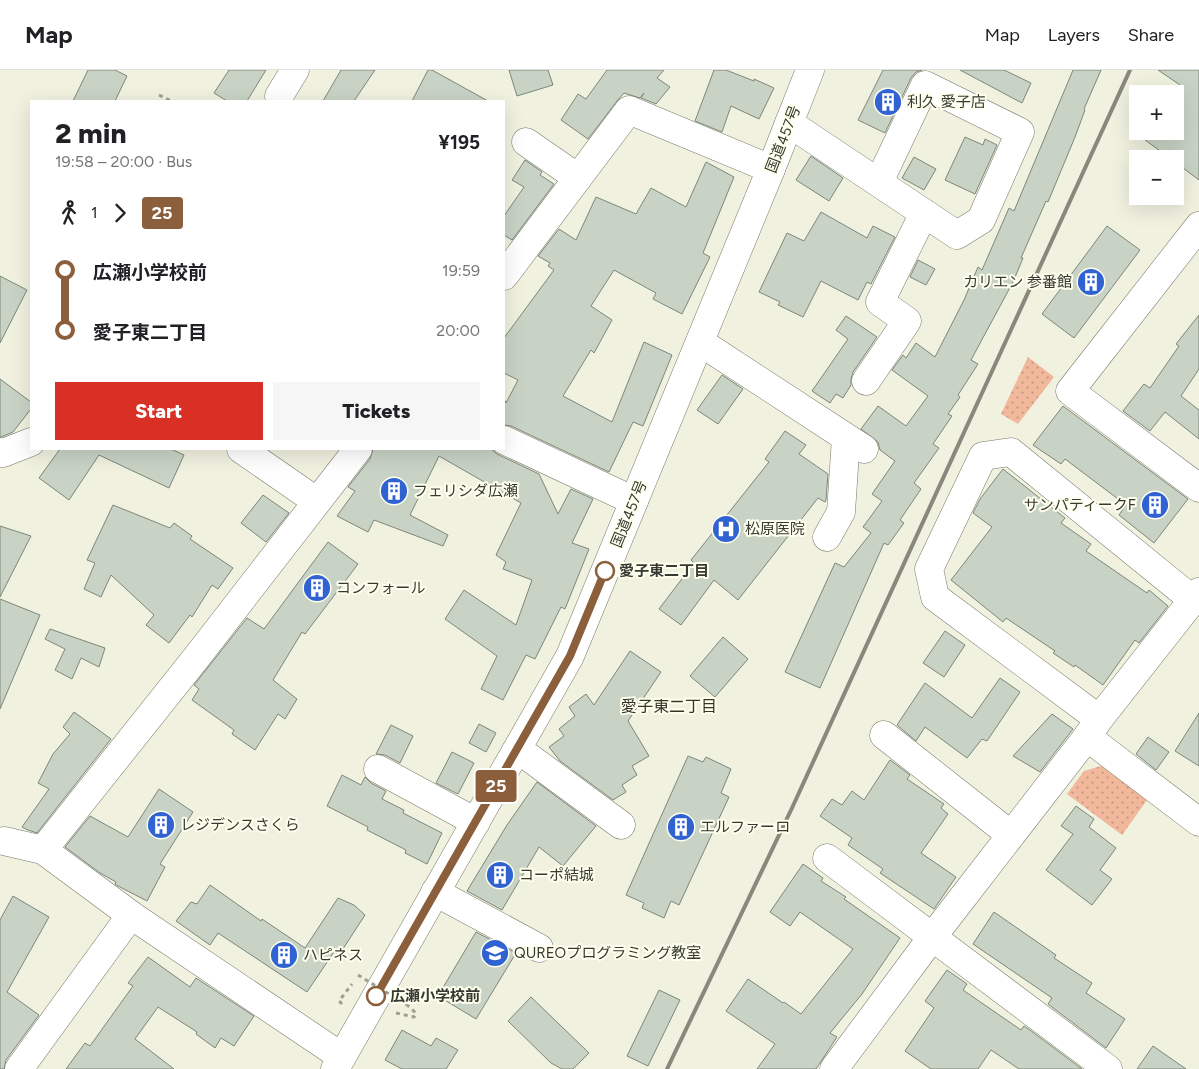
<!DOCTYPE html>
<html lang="en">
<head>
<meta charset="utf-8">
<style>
  body { margin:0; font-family:Figtree,"Noto Sans JP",sans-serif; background:#f6f6f6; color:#202124; height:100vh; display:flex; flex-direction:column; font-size:19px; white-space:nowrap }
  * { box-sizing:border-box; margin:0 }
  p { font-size:16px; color:#757577 }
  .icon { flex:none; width:28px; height:28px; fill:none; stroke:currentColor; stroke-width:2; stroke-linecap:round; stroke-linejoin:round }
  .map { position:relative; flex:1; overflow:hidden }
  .side { position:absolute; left:30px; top:30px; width:475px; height:350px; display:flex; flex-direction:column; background:#fff; border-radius:0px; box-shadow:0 5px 20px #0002 }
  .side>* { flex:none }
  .badge { padding:0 10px; border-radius:4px; font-size:18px; line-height:32px }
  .fabs { position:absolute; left:1129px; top:15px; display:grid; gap:10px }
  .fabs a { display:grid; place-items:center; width:55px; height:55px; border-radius:0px; background:#fff; box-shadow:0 5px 20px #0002; font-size:25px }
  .map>.badge { position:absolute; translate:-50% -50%; box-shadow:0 0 0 2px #fff }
  .legs { display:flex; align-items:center; gap:8px; height:55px; padding:0 25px; font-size:16px }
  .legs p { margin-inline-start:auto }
  .overview { display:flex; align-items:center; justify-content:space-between; height:85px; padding:0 25px }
  h1 { font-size:28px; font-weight:800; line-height:38px }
  .cta { display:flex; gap:10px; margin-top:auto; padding:10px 25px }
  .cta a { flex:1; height:58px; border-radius:0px; background:#d93025; color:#fff; font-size:20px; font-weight:800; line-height:58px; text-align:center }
  .cta a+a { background:#f6f6f6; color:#202124 }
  ul { padding:0 25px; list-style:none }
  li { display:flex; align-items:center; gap:18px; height:60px; font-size:19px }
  li i { display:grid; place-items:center; width:8px; height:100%; margin:0 6px; background:currentColor }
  li i::after { content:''; width:12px; height:12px; margin:-6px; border:4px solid; border-radius:50%; background:#fff }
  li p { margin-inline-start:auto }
  li:first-child i { background:linear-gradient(#0000 50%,currentColor 0) }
  li:last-child i { background:linear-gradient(currentColor 50%,#0000 0) }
  header { display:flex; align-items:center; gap:30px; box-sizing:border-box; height:70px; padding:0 25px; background:#fff; border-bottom:1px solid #e0e0e0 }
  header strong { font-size:24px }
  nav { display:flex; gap:28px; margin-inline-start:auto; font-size:18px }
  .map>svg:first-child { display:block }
  .park { fill:url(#park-dots) }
  .building { fill:#c8d3c5; stroke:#7c877a }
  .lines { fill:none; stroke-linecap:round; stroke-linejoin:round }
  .minor-casing { stroke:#787969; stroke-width:29 }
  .highway-casing { stroke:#787969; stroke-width:29 }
  .path { stroke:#9e9f92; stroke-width:3; stroke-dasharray:4 4; stroke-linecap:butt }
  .minor { stroke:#fff; stroke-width:28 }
  .highway { stroke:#fff; stroke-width:28 }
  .rail { stroke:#88887d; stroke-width:4 }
  .path-bridge { stroke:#9e9f92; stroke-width:3; stroke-dasharray:4 4; stroke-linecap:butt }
  .line-1-casing { stroke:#fff; stroke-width:11 }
  .line-1 { stroke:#8b5e3c; stroke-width:8 }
  .stop-1-dot { fill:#fff; stroke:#8b5e3c; stroke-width:2.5 }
  .labels { text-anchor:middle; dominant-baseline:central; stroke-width:4; stroke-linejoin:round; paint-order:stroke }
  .poi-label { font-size:15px; fill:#383932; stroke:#feffed; text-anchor:start }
  .street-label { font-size:15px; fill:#383932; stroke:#feffed }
  .stop-label { font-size:15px; font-weight:bold; fill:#383932; stroke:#feffed; text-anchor:start }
  .neighbourhood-label { font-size:16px; fill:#343527; stroke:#feffed }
</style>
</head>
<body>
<header>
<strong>Map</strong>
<nav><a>Map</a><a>Layers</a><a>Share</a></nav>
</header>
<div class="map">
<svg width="1199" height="999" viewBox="0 0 1199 999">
  <defs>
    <pattern id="park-dots" width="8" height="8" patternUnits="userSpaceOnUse" patternTransform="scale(1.25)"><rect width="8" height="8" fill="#f1b89c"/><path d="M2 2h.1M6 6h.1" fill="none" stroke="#c49780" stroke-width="1.8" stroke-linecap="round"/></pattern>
  </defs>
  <rect width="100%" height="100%" fill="#f1f1e0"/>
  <g class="park">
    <path d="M1028 287 1054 307 1018 354 1001 344Z"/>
    <path d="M1101 696 1147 730 1122 765 1067 724 1084 701Z"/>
  </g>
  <g class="building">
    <path d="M88 0H115L127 6 115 31H73Z"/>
    <path d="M229 0H266L247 31H227L214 23Z"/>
    <path d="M341 0H375L354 31H323Z"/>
    <path d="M428 0H432L488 31H412Z"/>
    <path d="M509 0H548L553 15 517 26Z"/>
    <path d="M607 0H664L657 8 670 17 656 34 641 28 644 23 640 28 624 23 617 31 588 69 561 50 578 24 586 29Z"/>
    <path d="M714 0H726L754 11V9L774 18 759 49 731 36 722 62 695 51Z"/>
    <path d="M883 0H922L916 2 911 8 885 63 858 50Z"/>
    <path d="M960 0H1004L1031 13 1022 33Z"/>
    <path d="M1073 0H1101L1084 39 1085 40 1075 67 1048 132 1046 131 1021 188H1023L1013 212 971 290 978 294 958 325 960 327 948 344 952 346 933 374 939 378 914 413 921 419 900 450 904 453 888 475 884 473 820 618 785 602 835 493 844 497 871 463 863 457 882 431 872 424 895 391 880 380 878 372 861 359 878 336 906 356 928 326 892 300 903 285 906 288 916 273 935 287 964 230 978 197 982 200 1009 138 1014 141Z"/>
    <path d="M1158 0H1199V110L1175 92V89H1171L1133 61H1175V22L1180 15Z"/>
    <path d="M965 67 983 75 985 69 997 75 975 124 945 110Z"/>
    <path d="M811 86 843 108 829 131 796 110Z"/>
    <path d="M914 87 936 99 924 120 902 108Z"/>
    <path d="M525 90 542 102 540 105 554 114 512 170 504 165V146L524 117 512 110Z"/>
    <path d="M706 92 734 107 703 183 710 187 682 244 653 229 656 223 614 200 591 236 612 250 594 283 591 280 563 326 612 352 644 272 672 285 643 356 633 352 609 402 511 356 504 355V329L506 333 518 310 504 303V268L554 200 548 196 550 193 538 186 559 159 576 170 596 127 636 144 651 118 686 137Z"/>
    <path d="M821 142 867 168 873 156 895 167 871 214 867 212 858 230 821 211 803 247 778 235 780 232 759 222 787 163 804 171Z"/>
    <path d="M1107 156 1140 180 1074 268 1042 244Z"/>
    <path d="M918 190 935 199 926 215 910 207Z"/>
    <path d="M0 206 27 220 0 273Z"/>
    <path d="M1199 245V299L1181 326 1199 340V369L1165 342 1150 361 1123 341 1144 314 1150 318 1179 276 1176 274Z"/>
    <path d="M846 246 877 267 853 302 851 309V315L843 328 836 324 830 333 812 321 848 269 836 260Z"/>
    <path d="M722 305 743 319 718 354 697 340Z"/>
    <path d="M0 309 31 332V339L13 362 1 367H0Z"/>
    <path d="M1063 336 1188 429 1154 473 1119 445 1126 435 1065 389 1061 394 1033 375Z"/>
    <path d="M785 361 806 375 799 384 828 404 826 430 825 432 818 428 738 530 714 510 681 555 659 539 694 493 691 490 769 392 765 389Z"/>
    <path d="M60 379H171L184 385 169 418 99 385 69 430 39 408Z"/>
    <path d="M373 379H491L497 384 539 404 558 444 571 419 593 429 572 473 589 479 565 539 561 537 535 589 526 585 503 630 481 619 497 586 445 549 464 520 516 555 532 510 503 499 506 492 496 485 521 433 439 386 410 445 448 465 443 476 374 450 368 462 337 446 355 421 348 417 370 389Z"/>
    <path d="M1003 399 1065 448 1061 453 1091 474 1086 481 1147 523 1149 520 1168 536 1139 573 1135 570 1103 615 1075 595 1074 597 1053 583 1055 581 1006 548 1003 552 951 510 992 457 973 443 980 429Z"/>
    <path d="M263 425 289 443 266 472 241 453Z"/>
    <path d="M113 435 170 458 174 453 192 466 190 469 233 498 218 519 212 515 192 547 190 545 169 573 146 555 154 545 111 505 101 527 84 519 95 493 87 490Z"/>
    <path d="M0 456 31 466 0 527Z"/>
    <path d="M328 472 358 494 305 564 302 562 273 610 297 629 285 649 278 644 255 680 232 664 234 660 192 630 199 619 194 615 247 548 264 559Z"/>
    <path d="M0 529 40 545 0 639Z"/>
    <path d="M50 559 105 578 99 597 81 588 72 609 55 600 65 579 45 569Z"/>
    <path d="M945 561 965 575 944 607 923 593Z"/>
    <path d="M723 567 748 589 715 627 690 606Z"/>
    <path d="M630 581 661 602 628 651 649 686 632 696 637 705 622 715 626 722 613 730 560 691 549 677 564 666 559 659 575 646 569 637 586 624 594 635Z"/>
    <path d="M1000 608 1020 622 987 671 982 669 967 688 925 657 916 671 897 655 925 613 972 648Z"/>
    <path d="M74 642 111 669 37 763 28 760 22 757 49 719 38 713 53 684 70 664 63 657Z"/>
    <path d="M1199 643V696L1175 681Z"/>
    <path d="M1052 644 1073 659 1040 702 1013 686Z"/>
    <path d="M479 654 496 663 486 682 469 673Z"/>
    <path d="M391 655 413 666 400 693 385 685 376 684Z"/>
    <path d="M1148 667 1169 682 1156 700 1136 684Z"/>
    <path d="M452 682 474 693 458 724 436 713Z"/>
    <path d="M688 686 703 692 706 687 731 699 721 723 729 727 679 835 671 831 664 848 642 838 644 833 626 825Z"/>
    <path d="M890 690 910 705 907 709 944 734 941 738 948 744 921 783 956 807 934 839 880 803 883 799 848 775 852 768 820 746 832 729 842 735 852 721 864 730Z"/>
    <path d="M342 705 361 715 365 707 371 713 386 721 382 729 404 740 403 743 442 763 427 794 405 783 406 780 367 760 368 757 327 736Z"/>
    <path d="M537 712 596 756 563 796 539 777 502 840 467 821 507 755Z"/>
    <path d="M159 719 193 742 160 794 165 797 147 831 118 816 115 814 116 812 100 803 65 777 90 746 128 767Z"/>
    <path d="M1076 736 1094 749 1089 757 1116 778 1100 800 1112 809 1092 835 1046 800 1073 764 1061 756Z"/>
    <path d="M803 794 823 808 821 811 846 827 844 829 900 868 862 924 830 963 837 967 816 999H757L775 974 726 941 748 909 783 933 784 932 801 944 853 879 800 842 790 856 770 842Z"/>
    <path d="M210 815 261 851 262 849 305 878 338 828 354 835 365 845 339 885 334 882 307 922 218 863 210 875 176 851 191 832 197 834Z"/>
    <path d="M13 826 49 847 7 922 39 945 6 990 4 999H0V850Z"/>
    <path d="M994 842 1056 885 1054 888 1092 913 1086 923 1125 949 1106 978 1048 934 1052 928 973 874Z"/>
    <path d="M476 862 516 883 476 949 438 926Z"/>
    <path d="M148 887 190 917 196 908 254 946 234 976 221 968 215 978 196 964 197 962 158 937 135 969 174 999H66L85 973 90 976 133 916 128 913Z"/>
    <path d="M947 900 967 914 963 920 1021 960 1024 956 1030 960 1082 999H1019L991 980 978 999H931L905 981 934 938 925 931Z"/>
    <path d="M659 920 680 930 648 996 627 986Z"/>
    <path d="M531 927 589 983 573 999H562L551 993 508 951Z"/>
    <path d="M402 960 431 976 436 968 458 980 446 999H402L385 990Z"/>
    <path d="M1153 976 1186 999H1137Z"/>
  </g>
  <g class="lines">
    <defs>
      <g id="minor">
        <path d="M279 26 295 0"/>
        <path d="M789 53 957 165 981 150 1020 62 925 15 879 112"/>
        <path d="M526 72 578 108"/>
        <path d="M1199 156 1070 321 1199 418"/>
        <path d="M504 206 629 40 771 99"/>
        <path d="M700 272 864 379"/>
        <path d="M866 311 907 251 880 232 924 143"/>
        <path d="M504 370 634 431"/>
        <path d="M241 379 316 431"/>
        <path d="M0 382 3 383 31 372"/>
        <path d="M827 467 841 442 846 368"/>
        <path d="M1099 649 935 527 929 499 983 386 1011 382 1193 530"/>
        <path d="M884 665 1011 765"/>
        <path d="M1087 667 1199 752"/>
        <path d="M516 681 530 688 621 755"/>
        <path d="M378 699 476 752"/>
        <path d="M4 771 43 780 131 845 342 987"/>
        <path d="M43 780 196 588 358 379"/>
        <path d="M827 788 1108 999"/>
        <path d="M435 822 539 878"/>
        <path d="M19 999 131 845"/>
        <path d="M834 999 933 866 1087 667 1099 649 1199 522"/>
      </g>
      <path id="highway" d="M335 999 570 586 771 99 810 0"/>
    </defs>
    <use href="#minor" class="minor-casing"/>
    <use href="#highway" class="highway-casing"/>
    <g class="path">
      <path d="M159 25 171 31"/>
      <path d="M342 934 339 931 352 914"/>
      <path d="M396 943 414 947 416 943 407 935"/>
    </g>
    <use href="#minor" class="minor"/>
    <use href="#highway" class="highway"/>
    <path class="rail" d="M667 999 792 738 1130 0"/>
    <path class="path-bridge" d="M358 905 407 935"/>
  </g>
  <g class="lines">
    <defs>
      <path id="line-1" d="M376 926 570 586 605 501"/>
    </defs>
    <use href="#line-1" class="line-1-casing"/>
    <use href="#line-1" class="line-1"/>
  </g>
  <defs>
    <symbol id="building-disc" viewBox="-11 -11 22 22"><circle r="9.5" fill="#3062d1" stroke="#feffed"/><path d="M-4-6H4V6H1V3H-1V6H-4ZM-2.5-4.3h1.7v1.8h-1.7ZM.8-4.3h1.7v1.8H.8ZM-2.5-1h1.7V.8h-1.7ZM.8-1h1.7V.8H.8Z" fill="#fff"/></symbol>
    <symbol id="hospital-disc" viewBox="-11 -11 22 22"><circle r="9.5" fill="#3062d1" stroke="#feffed"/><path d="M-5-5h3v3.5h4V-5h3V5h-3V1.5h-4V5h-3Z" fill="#fff"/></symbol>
    <symbol id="school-disc" viewBox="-11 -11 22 22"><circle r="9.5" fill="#3062d1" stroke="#feffed"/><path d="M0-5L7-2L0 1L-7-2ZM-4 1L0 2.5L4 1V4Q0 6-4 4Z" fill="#fff"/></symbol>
  </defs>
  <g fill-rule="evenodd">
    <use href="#building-disc" x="872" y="16" width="32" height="32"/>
    <use href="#building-disc" x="1075" y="196" width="32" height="32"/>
    <use href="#building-disc" x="378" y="405" width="32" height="32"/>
    <use href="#building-disc" x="1139" y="419" width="32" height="32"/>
    <use href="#hospital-disc" x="710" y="443" width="32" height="32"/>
    <use href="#building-disc" x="301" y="502" width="32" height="32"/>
    <use href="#building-disc" x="145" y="739" width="32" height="32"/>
    <use href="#building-disc" x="665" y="741" width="32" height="32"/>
    <use href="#building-disc" x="484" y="789" width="32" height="32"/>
    <use href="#school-disc" x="479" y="867" width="32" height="32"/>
    <use href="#building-disc" x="268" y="869" width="32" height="32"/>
  </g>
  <g class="stop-1-dot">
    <circle cx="605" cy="501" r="9"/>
    <circle cx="376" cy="926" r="9"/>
  </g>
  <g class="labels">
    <g class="poi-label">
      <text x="907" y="32">利久 愛子店</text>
      <text x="1072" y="212" text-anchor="end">カリエン 参番館</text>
      <text x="413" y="421">フェリシダ広瀬</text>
      <text x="1136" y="435" text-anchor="end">サンパティークF</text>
      <text x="745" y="459">松原医院</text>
      <text x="336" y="518">コンフォール</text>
      <text x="180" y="755">レジデンスさくら</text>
      <text x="700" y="757">エルファーロ</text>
      <text x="519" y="805">コーポ結城</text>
      <text x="514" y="883">QUREOプログラミング教室</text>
      <text x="303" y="885">ハピネス</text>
    </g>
    <g class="street-label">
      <text transform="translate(783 69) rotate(-69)">国道457号</text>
      <text transform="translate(629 444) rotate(-68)">国道457号</text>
    </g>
    <g class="stop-label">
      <text x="619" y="501">愛子東二丁目</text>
      <text x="390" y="926">広瀬小学校前</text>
    </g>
    <g class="neighbourhood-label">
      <text x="669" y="636">愛子東二丁目</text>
    </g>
  </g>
</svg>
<div class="fabs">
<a>+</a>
<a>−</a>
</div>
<b class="badge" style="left:496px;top:716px;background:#8b5e3c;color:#fff">25</b>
<section class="side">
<div class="overview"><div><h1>2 min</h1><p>19:58 – 20:00 · Bus</p></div><b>¥195</b></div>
<div class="legs"><svg class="icon" aria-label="walk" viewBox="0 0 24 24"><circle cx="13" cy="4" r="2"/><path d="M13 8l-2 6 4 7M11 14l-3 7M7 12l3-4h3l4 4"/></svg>1<svg class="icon" aria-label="forward" viewBox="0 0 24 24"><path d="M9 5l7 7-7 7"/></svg><b class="badge" style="background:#8b5e3c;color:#fff">25</b></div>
<ul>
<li><i style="color:#8b5e3c"></i><b>広瀬小学校前</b><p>19:59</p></li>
<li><i style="color:#8b5e3c"></i><b>愛子東二丁目</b><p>20:00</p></li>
</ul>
<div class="cta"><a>Start</a><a>Tickets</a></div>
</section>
</div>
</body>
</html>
